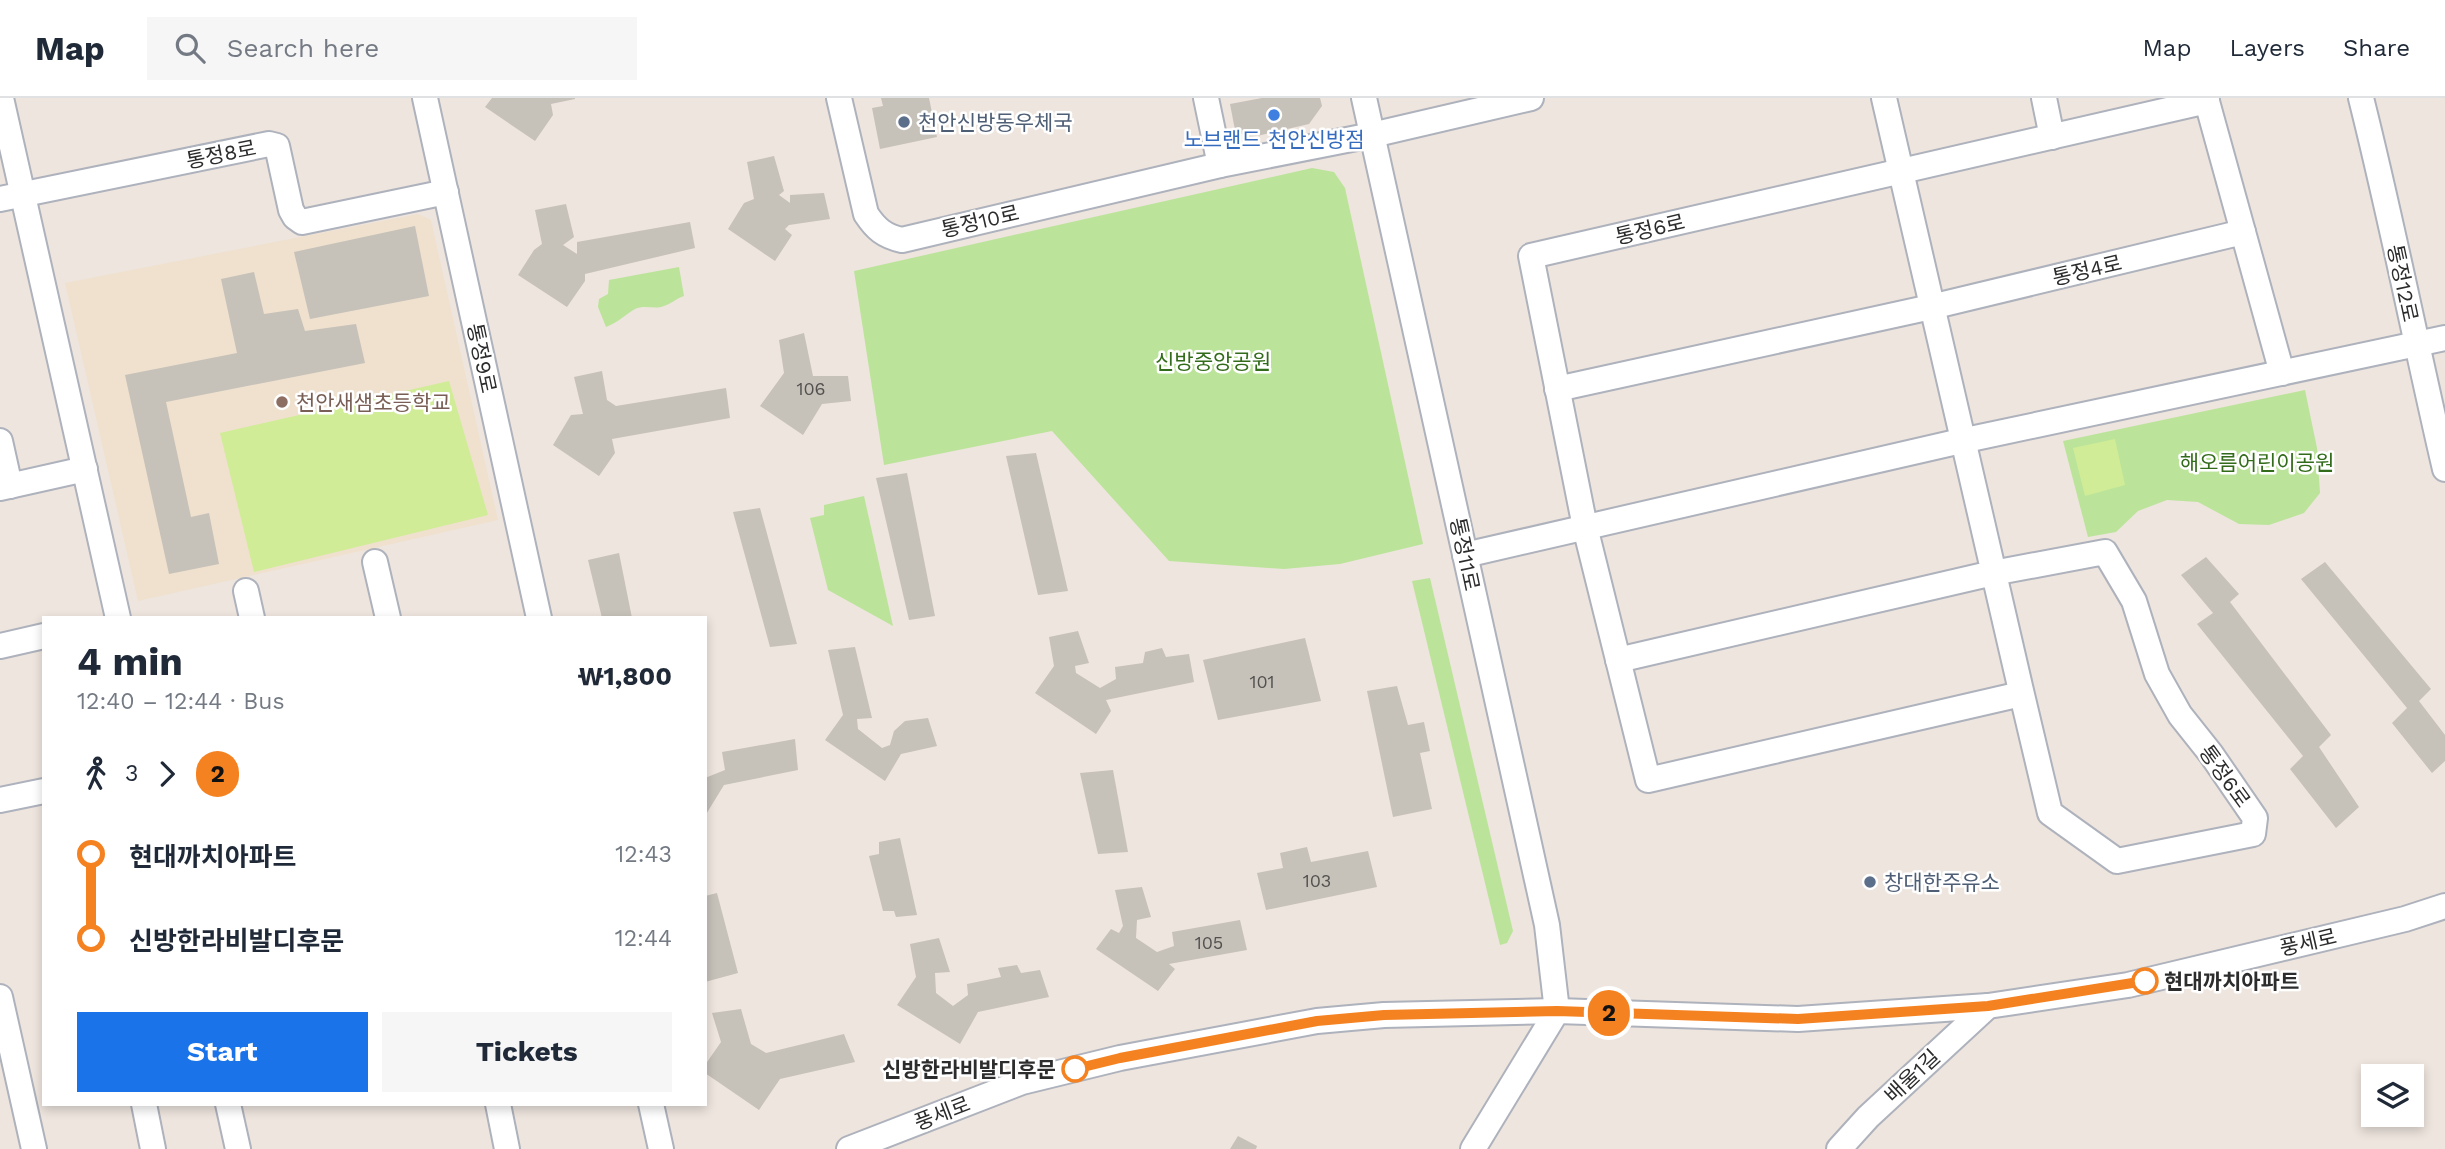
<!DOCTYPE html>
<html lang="en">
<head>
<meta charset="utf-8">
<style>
  body { margin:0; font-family:"Work Sans","Noto Sans KR",sans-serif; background:#f6f6f7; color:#1f2937; height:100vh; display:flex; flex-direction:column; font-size:26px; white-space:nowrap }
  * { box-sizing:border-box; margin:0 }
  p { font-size:23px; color:#747a83 }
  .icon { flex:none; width:38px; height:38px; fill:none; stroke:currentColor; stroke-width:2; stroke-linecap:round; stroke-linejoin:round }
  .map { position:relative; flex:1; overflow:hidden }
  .panel { position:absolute; left:42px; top:518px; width:665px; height:490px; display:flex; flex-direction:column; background:#fff; border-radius:0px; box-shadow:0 4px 10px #0003 }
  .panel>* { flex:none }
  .badge { padding:0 14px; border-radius:23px; font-size:24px; line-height:46px }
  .fabs { position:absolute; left:2361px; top:966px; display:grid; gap:14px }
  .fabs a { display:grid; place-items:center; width:63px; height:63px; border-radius:0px; background:#fff; box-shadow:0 4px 10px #0003; font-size:35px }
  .map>.badge { position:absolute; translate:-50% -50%; box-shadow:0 0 0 4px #fff }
  .legs { display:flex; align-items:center; gap:10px; height:77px; padding:0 35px; font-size:23px }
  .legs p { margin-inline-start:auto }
  .overview { display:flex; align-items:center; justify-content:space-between; height:119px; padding:0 35px }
  h1 { font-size:38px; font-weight:700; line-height:52px }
  .button { display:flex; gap:14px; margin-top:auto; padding:14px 35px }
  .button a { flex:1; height:80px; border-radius:0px; background:#1a73e8; color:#fff; font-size:28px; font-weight:700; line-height:80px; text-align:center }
  .button a+a { background:#f6f6f7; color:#1f2937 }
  ul { padding:0 35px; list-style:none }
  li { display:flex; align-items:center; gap:24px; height:84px; font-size:26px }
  li i { display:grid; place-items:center; width:10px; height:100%; margin:0 9px; background:currentColor }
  li i::after { content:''; width:18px; height:18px; margin:-9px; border:5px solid; border-radius:50%; background:#fff }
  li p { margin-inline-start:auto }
  li:first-child i { background:linear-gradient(#0000 50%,currentColor 0) }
  li:last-child i { background:linear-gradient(currentColor 50%,#0000 0) }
  header { display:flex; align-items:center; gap:42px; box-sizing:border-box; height:98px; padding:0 35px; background:#fff; border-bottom:2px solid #e0e1e3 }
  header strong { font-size:33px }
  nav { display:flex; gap:38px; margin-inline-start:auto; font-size:24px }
  .search { width:490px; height:63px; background:#f6f6f7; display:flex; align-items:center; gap:18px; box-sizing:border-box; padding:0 24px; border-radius:0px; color:#747a83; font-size:26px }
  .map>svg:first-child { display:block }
  .education { fill:#efe1ce }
  .green { fill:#bbe49a }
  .pitch { fill:#d0ec96 }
  .building { fill:#c6c1b9 }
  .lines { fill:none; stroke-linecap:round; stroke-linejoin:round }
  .minor-casing { stroke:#aeb2bc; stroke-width:28 }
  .minor { stroke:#fff; stroke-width:24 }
  .line-1-casing { stroke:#fff; stroke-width:16 }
  .line-1 { stroke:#f58220; stroke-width:10 }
  .shop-dot { fill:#3f7fe0; stroke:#fff; stroke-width:2.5 }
  .service-dot { fill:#5c6f8a; stroke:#fff; stroke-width:2.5 }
  .education-dot { fill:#8d6e63; stroke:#fff; stroke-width:2.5 }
  .stop-1-dot { fill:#fff; stroke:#f58220; stroke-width:3.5 }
  .labels { text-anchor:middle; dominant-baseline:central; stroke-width:5; stroke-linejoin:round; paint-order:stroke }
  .number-label { font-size:18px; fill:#52514f }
  .service-label { font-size:21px; fill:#4e5e75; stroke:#fff; text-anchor:start }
  .shop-label { font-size:21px; fill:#366cbe; stroke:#fff }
  .street-label { font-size:21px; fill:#2c2c2c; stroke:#fff }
  .park-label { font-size:21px; fill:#326b1a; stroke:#fff }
  .education-label { font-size:21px; fill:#785e54; stroke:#fff; text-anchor:start }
  .stop-label { font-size:21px; font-weight:bold; fill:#2c2c2c; stroke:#fff; text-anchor:start }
</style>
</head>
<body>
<header>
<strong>Map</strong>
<div class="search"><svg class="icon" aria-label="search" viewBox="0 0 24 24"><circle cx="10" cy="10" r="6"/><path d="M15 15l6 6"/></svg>Search here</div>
<nav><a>Map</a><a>Layers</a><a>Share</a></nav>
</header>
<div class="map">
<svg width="2445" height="1051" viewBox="0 0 2445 1051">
  <rect width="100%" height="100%" fill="#eee5de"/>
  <path class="education" d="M418 116 431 122 498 422 138 503 65 185Z"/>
  <g class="green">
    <path d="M1312 70 1334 74 1345 90 1423 446 1340 466 1284 471 1169 463 1052 333 884 367 854 173Z"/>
    <path d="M679 169 684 198C675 201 671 206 664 208 654 212 645 206 635 211 625 217 617 225 606 229L598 209 599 201 608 196 609 182Z"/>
    <path d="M2305 292 2317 350 2320 395 2304 415 2269 427 2239 426 2198 404 2167 402 2138 413 2116 434 2088 439 2063 343Z"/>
    <path d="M864 398 893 528 828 492 810 420 824 417V407Z"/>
    <path d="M1430 480 1513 833 1507 845 1500 847 1412 483Z"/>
  </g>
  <g class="pitch">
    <path d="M449 283 488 417 254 474 220 335Z"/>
    <path d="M2115 341 2125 387 2085 398 2073 350Z"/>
  </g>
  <g class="building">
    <path d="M492 0H575V1L551 6 553 17 535 43 485 9Z"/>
    <path d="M881 0H929L937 39 880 51 872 10 883 8Z"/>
    <path d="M1262 0H1320L1322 8 1309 26 1248 40 1235 32 1230 6Z"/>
    <path d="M774 58 784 93 779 97 790 105V97L824 95 830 121 789 127 785 131 792 137 775 163 728 131 744 105 754 101 747 64Z"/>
    <path d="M566 106 574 139 563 147 577 156V144L690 124 695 150 585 176V183L567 209 518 177 534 152 542 146 535 112Z"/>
    <path d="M415 128 429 198 310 221 294 154Z"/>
    <path d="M254 174 264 216 298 211 305 233 356 226 365 265 166 304 191 419 209 415 219 466 169 476 125 277 237 255 221 181Z"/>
    <path d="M804 235 813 278H848L851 303 822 306 803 337 760 308 784 275 779 242Z"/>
    <path d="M602 273 607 302 616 308 726 290 730 320 612 341 615 355 599 378 553 347 571 317 583 316 574 279Z"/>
    <path d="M1036 355 1068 493 1038 497 1006 358Z"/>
    <path d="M907 375 935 518 909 522 876 380Z"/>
    <path d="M760 410 797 546 770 549 733 414Z"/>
    <path d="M619 455 632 520H602L588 462Z"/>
    <path d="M2206 459 2239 496 2230 504 2331 637 2319 649 2359 709 2336 730 2290 671 2303 658 2197 526 2213 515 2181 477Z"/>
    <path d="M2325 464 2431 591 2419 603 2445 637V663L2432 675 2392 625 2407 610 2301 481Z"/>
    <path d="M1078 533 1089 565 1075 568 1076 575 1100 590 1116 581 1115 569 1143 565 1145 554 1162 550 1166 559 1189 556 1194 584 1106 602 1111 613 1096 636 1035 595 1054 568 1049 539Z"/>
    <path d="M1305 540 1321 603 1218 622 1203 562Z"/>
    <path d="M855 549 872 620 857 621 858 631 882 650 890 647 894 633 905 623 928 620 937 648 901 656 885 683 825 642 843 617 828 552Z"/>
    <path d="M1397 588 1408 627 1424 624 1430 653 1420 655 1432 711 1393 719 1367 593Z"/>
    <path d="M795 641 798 672 724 687 705 718V680L725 672 722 654Z"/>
    <path d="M1113 672 1128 754 1098 756 1080 675Z"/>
    <path d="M900 740 917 817 896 819 894 813H883L869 758 879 756V744Z"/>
    <path d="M1307 749 1311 764 1368 753 1377 789 1266 812 1257 775 1283 770 1280 755Z"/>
    <path d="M1142 789 1151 819 1137 822 1136 840 1157 854 1174 848 1172 834 1240 822 1247 852 1169 866 1175 871 1158 893 1096 851 1111 831 1119 835 1123 828 1115 792Z"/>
    <path d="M717 795 738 875 705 884V798Z"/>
    <path d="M939 840 950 874 935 875 936 895 953 908 968 897 967 886 1001 879 998 870 1017 867 1021 875 1040 872 1049 899 978 914 960 946 897 907 916 879 910 846Z"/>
    <path d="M741 911 751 946 766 955 844 936 855 964 780 981 759 1012 705 975V967L721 944 712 915Z"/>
    <path d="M1238 1038 1257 1048 1256 1051H1230Z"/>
  </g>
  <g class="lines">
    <defs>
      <g id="minor">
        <path d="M1 0 118 520"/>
        <path d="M425 0 539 520"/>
        <path d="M839 0 866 116C876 131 884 138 902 142L1220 67 1372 37 1531 0"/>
        <path d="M1206 0 1220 67"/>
        <path d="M1364 0 1547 827 1557 913 1473 1051"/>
        <path d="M2044 0 2052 39"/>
        <path d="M2206 0 2282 275"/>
        <path d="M2361 0C2392 123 2416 247 2445 371"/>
        <path d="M0 101 269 46 277 48 291 112 295 119 302 124 446 94"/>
        <path d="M1557 291 1931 209 2243 134"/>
        <path d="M0 343 10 388"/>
        <path d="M0 390 85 371"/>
        <path d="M1465 457 1961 343 2445 240"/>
        <path d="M375 464 388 520"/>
        <path d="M246 493 252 520"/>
        <path d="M0 548 44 538"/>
        <path d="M1618 562 1993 475 2105 454 2134 503 2157 576 2180 617 2211 656 2255 720 2253 736 2117 763 2050 715C1993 477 1940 238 1884 0"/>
        <path d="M2021 596 1648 682 1585 429 1531 158 2207 3"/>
        <path d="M0 702 44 693"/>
        <path d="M0 899 34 1051"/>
        <path d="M144 1006 153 1051"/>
        <path d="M228 1006 238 1051"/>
        <path d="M498 1006 507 1051"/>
        <path d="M651 1006 661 1051"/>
        <path d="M849 1051 1022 984 1120 960 1317 923 1384 917 1557 913 1798 921 1988 908 2128 887 2405 821 2445 808"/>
        <path d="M1839 1051 1868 1019 1988 908"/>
      </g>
    </defs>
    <use href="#minor" class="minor-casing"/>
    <use href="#minor" class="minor"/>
  </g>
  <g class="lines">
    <defs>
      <path id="line-1" d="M1075 971 1120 960 1317 923 1384 917 1557 913 1798 921 1988 908 2145 883"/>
    </defs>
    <use href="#line-1" class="line-1-casing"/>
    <use href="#line-1" class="line-1"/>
  </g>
  <circle class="shop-dot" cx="1274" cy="17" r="7"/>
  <g class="service-dot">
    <circle cx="904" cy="24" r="7"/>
    <circle cx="1870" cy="784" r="7"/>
  </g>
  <circle class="education-dot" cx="282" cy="304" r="7"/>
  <g class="stop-1-dot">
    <circle cx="2145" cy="883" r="12"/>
    <circle cx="1075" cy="971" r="12"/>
  </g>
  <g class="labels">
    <g class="number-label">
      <text x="811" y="290">106</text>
      <text x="1262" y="583">101</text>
      <text x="1317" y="782">103</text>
      <text x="1209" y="844">105</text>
    </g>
    <g class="service-label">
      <text x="918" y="24">천안신방동우체국</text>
      <text x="1884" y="784">창대한주유소</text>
    </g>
    <g class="shop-label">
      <text x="1274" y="41">노브랜드 천안신방점</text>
    </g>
    <g class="street-label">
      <text transform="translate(221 56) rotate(-11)">통정8로</text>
      <text transform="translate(980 123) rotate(-13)">통정10로</text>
      <text transform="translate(1650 131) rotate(-13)">통정6로</text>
      <text transform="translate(2087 172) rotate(-13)">통정4로</text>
      <text transform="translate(2403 185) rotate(78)">통정12로</text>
      <text transform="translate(482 260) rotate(78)">통정9로</text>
      <text transform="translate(1465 456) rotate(78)">통정11로</text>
      <text transform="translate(2225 678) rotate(54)">통정6로</text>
      <text transform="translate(2308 844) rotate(-13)">풍세로</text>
      <text transform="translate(1912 978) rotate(-43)">배울1길</text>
      <text transform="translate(942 1015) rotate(-21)">풍세로</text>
    </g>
    <g class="park-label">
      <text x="1213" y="263">신방중앙공원</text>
      <text x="2257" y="364">해오름어린이공원</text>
    </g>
    <g class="education-label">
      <text x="296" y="304">천안새샘초등학교</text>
    </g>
    <g class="stop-label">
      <text x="2164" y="883">현대까치아파트</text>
      <text x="1056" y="971" text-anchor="end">신방한라비발디후문</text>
    </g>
  </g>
</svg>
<div class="fabs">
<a><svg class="icon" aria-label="layers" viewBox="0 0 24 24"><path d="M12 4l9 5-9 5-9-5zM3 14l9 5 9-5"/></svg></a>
</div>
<b class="badge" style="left:1609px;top:915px;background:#f58220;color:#111">2</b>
<section class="panel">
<div class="overview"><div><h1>4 min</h1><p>12:40 – 12:44 · Bus</p></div><b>₩1,800</b></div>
<div class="legs"><svg class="icon" aria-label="walk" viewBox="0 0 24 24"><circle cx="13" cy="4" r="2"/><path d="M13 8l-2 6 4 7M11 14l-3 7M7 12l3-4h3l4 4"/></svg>3<svg class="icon" aria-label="forward" viewBox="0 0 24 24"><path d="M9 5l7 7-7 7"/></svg><b class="badge" style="background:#f58220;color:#111">2</b></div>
<ul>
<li><i style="color:#f58220"></i><b>현대까치아파트</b><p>12:43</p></li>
<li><i style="color:#f58220"></i><b>신방한라비발디후문</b><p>12:44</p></li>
</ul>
<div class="button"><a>Start</a><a>Tickets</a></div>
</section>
</div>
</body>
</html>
